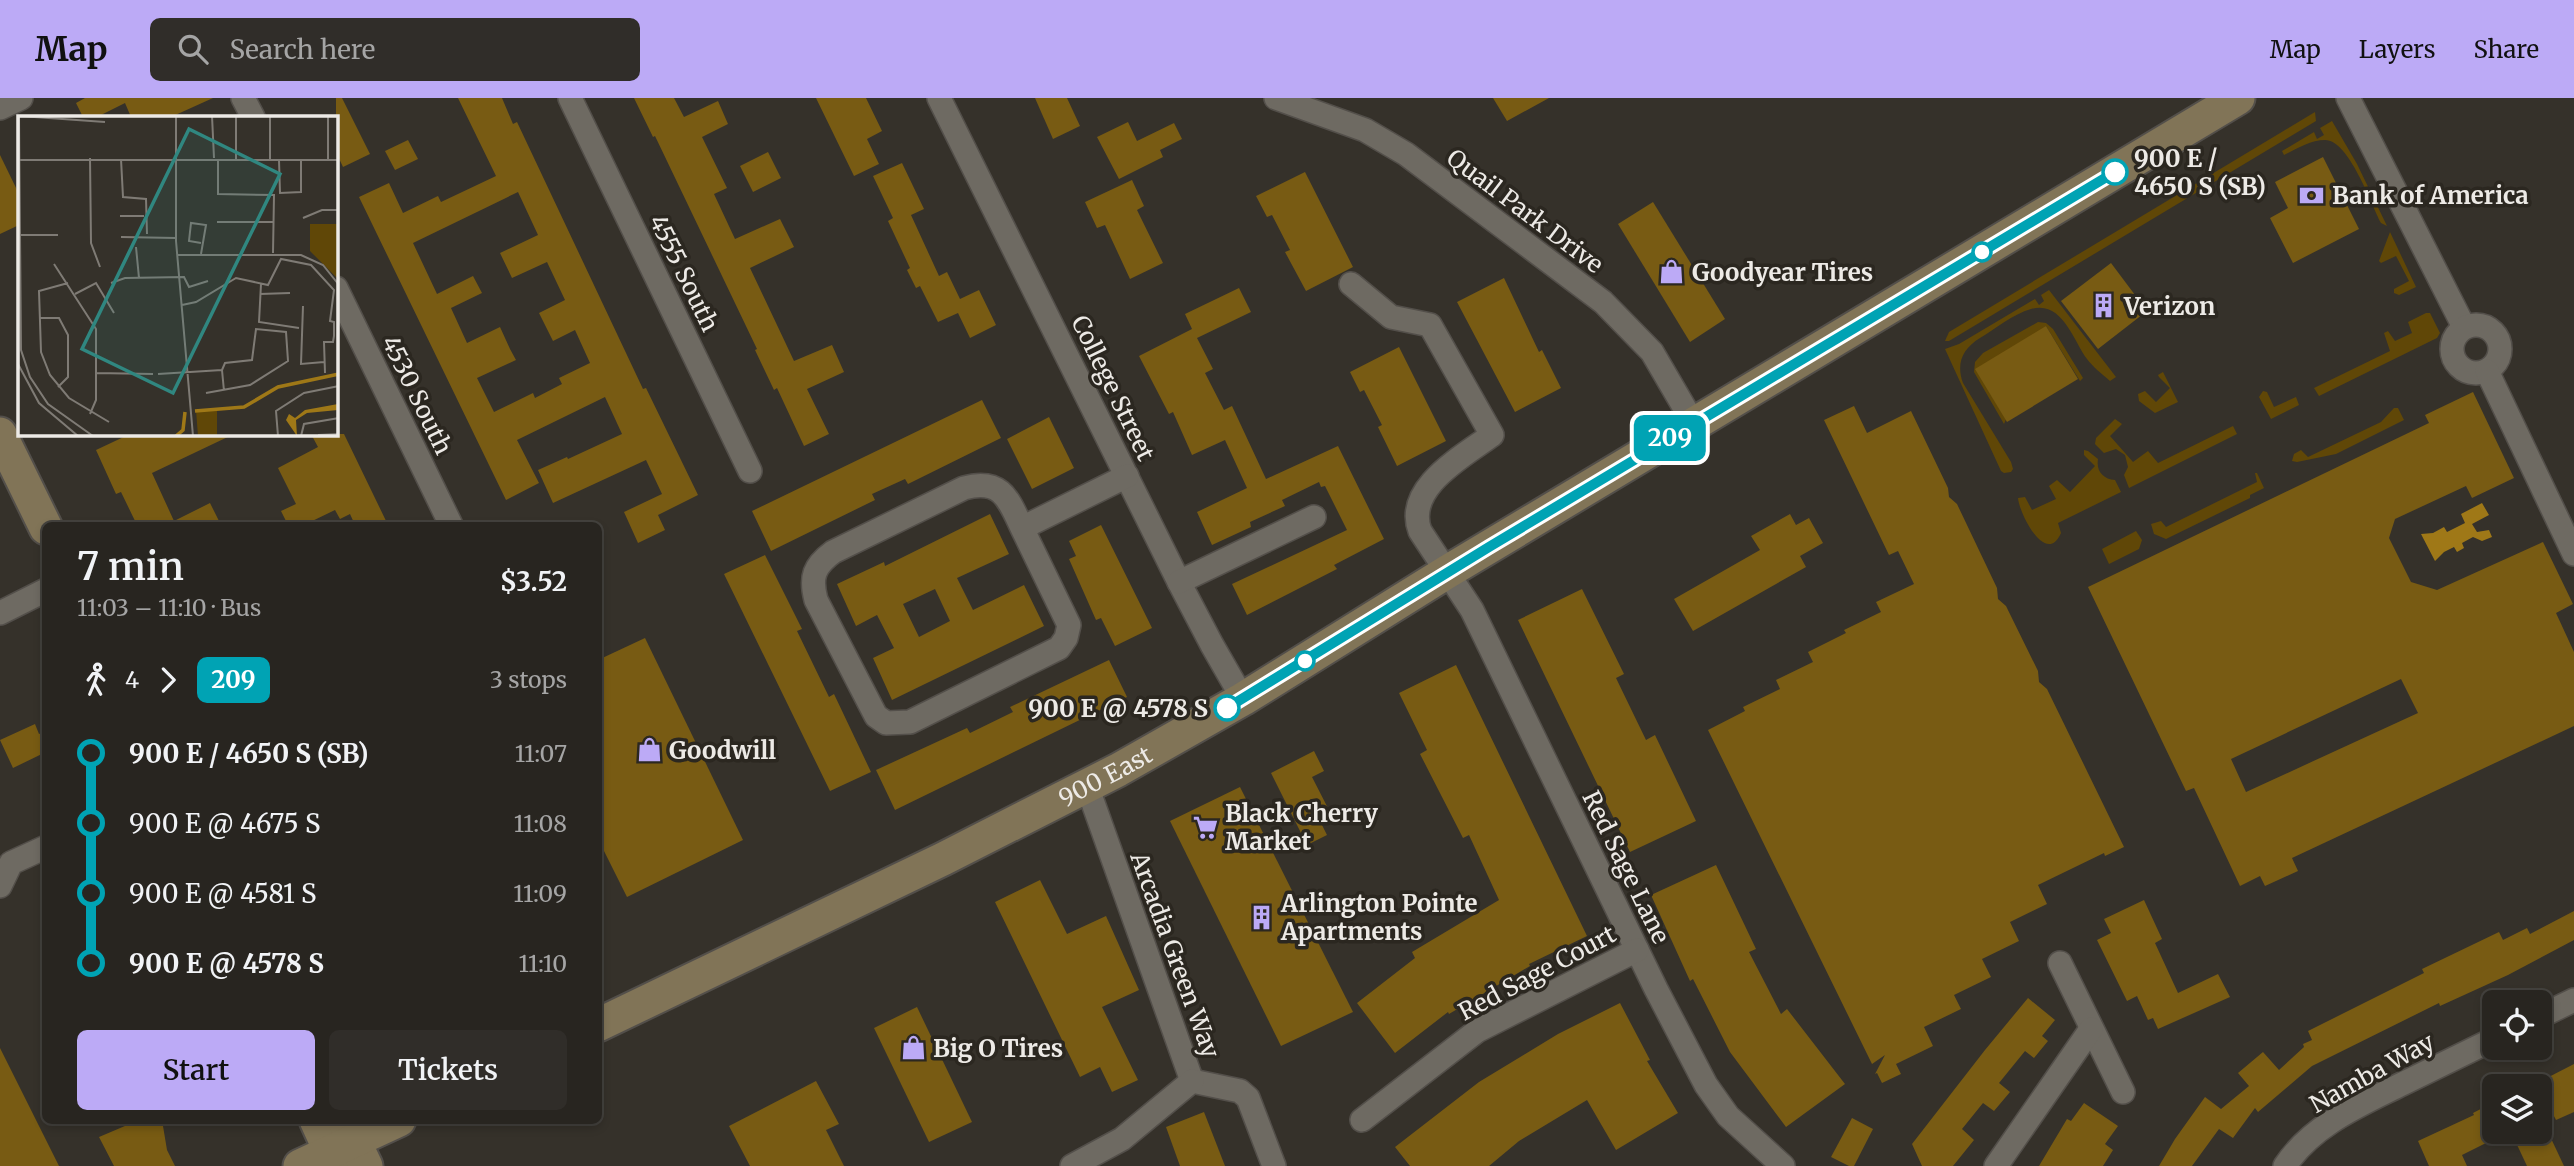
<!DOCTYPE html>
<html lang="en">
<head>
<meta charset="utf-8">
<style>
  body { margin:0; font-family:Merriweather,serif; background:#302d29; color:#f1f3f6; height:100vh; display:flex; flex-direction:column; font-size:26px; white-space:nowrap }
  * { box-sizing:border-box; margin:0 }
  p { font-size:23px; color:#a5a5a5 }
  .icon { flex:none; width:38px; height:38px; fill:none; stroke:currentColor; stroke-width:2; stroke-linecap:round; stroke-linejoin:round }
  .map { position:relative; flex:1; overflow:hidden }
  .panel { position:absolute; left:42px; top:424px; width:560px; height:602px; display:flex; flex-direction:column; background:#282520; border-radius:10px; box-shadow:0 4px 10px #0003,0 0 0 2px #44423e }
  .panel>* { flex:none }
  .badge { padding:0 14px; border-radius:10px; font-size:24px; line-height:46px }
  .fabs { position:absolute; left:2482px; top:892px; display:grid; gap:14px }
  .fabs a { display:grid; place-items:center; width:70px; height:70px; border-radius:10px; background:#282520; box-shadow:0 4px 10px #0003,0 0 0 2px #44423e; font-size:35px }
  .map>.badge { position:absolute; translate:-50% -50%; box-shadow:0 0 0 4px #fff }
  .legs { display:flex; align-items:center; gap:10px; height:77px; padding:0 35px; font-size:23px }
  .legs p { margin-inline-start:auto }
  .head { display:flex; align-items:center; justify-content:space-between; height:119px; padding:0 35px }
  h1 { font-size:38px; font-weight:600; line-height:52px }
  .action { display:flex; gap:14px; margin-top:auto; padding:14px 35px }
  .action a { flex:1; height:80px; border-radius:10px; background:#bcaaf6; color:#111; font-size:28px; font-weight:600; line-height:80px; text-align:center }
  .action a+a { background:#302d29; color:#f1f3f6 }
  ul { padding:0 35px; list-style:none }
  li { display:flex; align-items:center; gap:24px; height:70px; font-size:26px }
  li i { display:grid; place-items:center; width:10px; height:100%; margin:0 9px; background:currentColor }
  li i::after { content:''; width:18px; height:18px; margin:-9px; border:5px solid; border-radius:50%; background:#282520 }
  li p { margin-inline-start:auto }
  li:first-child i { background:linear-gradient(#0000 50%,currentColor 0) }
  li:last-child i { background:linear-gradient(currentColor 50%,#0000 0) }
  header { display:flex; align-items:center; gap:42px; box-sizing:border-box; height:98px; padding:0 35px; background:#bcaaf6; color:#111 }
  header strong { font-size:33px }
  nav { display:flex; gap:38px; margin-inline-start:auto; font-size:24px }
  .search { width:490px; height:63px; background:#302d29; display:flex; align-items:center; gap:18px; box-sizing:border-box; padding:0 24px; border-radius:10px; color:#a5a5a5; font-size:26px }
  .map>svg:first-child { display:block }
  .green { fill:#604707 }
  .water { fill:#9f7817 }
  .building { fill:#785b13; fill-rule:evenodd }
  .lines { fill:none; stroke-linecap:round; stroke-linejoin:round }
  .street-casing { stroke:#534f4a; stroke-width:26 }
  .secondary-casing { stroke:#534f4a; stroke-width:37 }
  .street { stroke:#6e6a62; stroke-width:23 }
  .secondary { stroke:#817457; stroke-width:33 }
  .line-1-casing { stroke:#fff; stroke-width:16 }
  .line-1 { stroke:#00a3b4; stroke-width:10 }
  .stop-1-dot { fill:#fff; stroke:#00a3b4; stroke-width:3.5 }
  .labels { text-anchor:middle; dominant-baseline:central; stroke-width:7; stroke-linejoin:round; paint-order:stroke }
  .stop-label { font-size:24px; font-weight:bold; fill:#edeae6; stroke:#2b2720; text-anchor:start }
  .poi-label { font-size:24px; font-weight:bold; fill:#edeae6; stroke:#2b2720; text-anchor:start }
  .street-label { font-size:24px; fill:#edeae6; stroke:#2b2720 }
  .inset-river { fill:none; stroke:#9f7817; stroke-width:3.5 }
  .inset-road { fill:none; stroke:#7f7b75; stroke-width:2 }
  .view { fill:#308780; fill-opacity:0.15; stroke:#308780; stroke-width:3.5 }
  .inset-edge { fill:none; stroke:#edeae6; stroke-width:3.5 }
</style>
</head>
<body>
<header>
<strong>Map</strong>
<div class="search"><svg class="icon" aria-label="search" viewBox="0 0 24 24"><circle cx="10" cy="10" r="6"/><path d="M15 15l6 6"/></svg>Search here</div>
<nav><a>Map</a><a>Layers</a><a>Share</a></nav>
</header>
<div class="map">
<svg width="2574" height="1068" viewBox="0 0 2574 1068">
  <rect width="100%" height="100%" fill="#35312a"/>
  <g class="green">
    <path d="M2315 14 2316 23 1949 243H1945L1949 234Z"/>
    <path d="M2332 23 2357 66 2387 128 2381 125C2371 106 2349 42 2325 42 2311 42 2296 51 2284 57L2282 53 2314 34 2317 41 2324 37 2320 30Z"/>
    <path d="M2390 134 2416 189 2399 197 2394 195V191L2409 183 2396 158 2381 165 2379 163Z"/>
    <path d="M2049 192 2116 279 2110 283C2102 276 2093 269 2087 261 2073 242 2062 202 2031 211 2013 216 1995 231 1980 240 1962 251 1956 266 1963 285L2011 364 2013 371 2011 374 2004 375 2001 373 1945 251 1959 246 2035 201 2039 207 2044 203 2041 197Z"/>
    <path d="M2426 215H2430L2440 235 2437 240 2319 298 2314 290 2390 253 2384 235 2388 233 2395 243 2412 235 2408 224Z"/>
    <path d="M2038 224 2046 225 2053 231 2083 280 2080 283 2046 228 2004 326 1974 274 1975 264 1983 255Z"/>
    <path d="M2163 274 2178 304 2155 315 2139 303 2138 296 2145 293 2156 304 2170 290 2159 279 2158 277Z"/>
    <path d="M2263 293 2267 294 2274 309 2296 299 2299 307 2271 321 2259 299Z"/>
    <path d="M2394 310H2398L2404 322 2336 356 2297 364 2292 363 2294 356 2301 352 2308 359 2381 324Z"/>
    <path d="M2115 321 2122 326 2110 338 2133 364 2148 353 2158 365 2233 328 2237 336 2129 390 2124 377 2128 369 2125 357 2116 351 2104 355 2095 346 2096 340Z"/>
    <path d="M2084 352 2088 353 2098 361C2096 373 2103 381 2115 382L2121 394 2058 425 2061 435C2046 469 2019 415 2018 400L2025 399 2032 412 2056 401 2049 388 2057 382 2070 394 2095 368 2084 357Z"/>
    <path d="M2255 375H2257L2264 390 2250 397V400L2166 441 2154 436 2151 426 2161 423 2166 429 2257 384Z"/>
    <path d="M2136 433 2142 442 2139 451 2109 466 2102 451Z"/>
  </g>
  <path class="water" d="M2482 405 2489 417 2472 426 2477 434 2489 432 2492 439 2482 443 2473 439 2462 445 2464 450 2457 454 2454 449 2444 454 2435 463 2421 436 2433 435 2444 429 2447 434 2465 425 2461 416Z"/>
  <g class="building">
    <path d="M85 0H213L171 19H131L125 5 97 19H83L76 5Z"/>
    <path d="M336 0H342L370 56 343 69 336 54Z"/>
    <path d="M458 0H502L513 26 517 24 643 291 646 290 698 397 658 417 665 432 638 445 624 414 662 396 646 362 553 405 538 372 567 359 568 361 622 336 605 299 517 342 539 385 506 402 359 99 389 85 403 115 438 98 441 104 496 78ZM518 94 538 137 500 155 512 180 547 164 565 202 539 215 553 243 575 232 590 265 559 280 562 286 535 300 533 295 494 314 477 280 516 262 510 251 500 229 467 245 451 210 482 195 473 178 437 196 413 145Z"/>
    <path d="M634 0H674L684 19 718 3 728 26 702 39 727 90 714 96 735 141 780 121 794 149 750 170 794 263 832 247 844 274 807 291 829 336 804 348 777 290 774 292 755 252 757 251 655 38 653 39Z"/>
    <path d="M816 0H866L882 33 867 41 879 66 854 78Z"/>
    <path d="M1035 0H1067L1080 28 1053 41Z"/>
    <path d="M1493 0H1549L1507 23Z"/>
    <path d="M1128 24 1137 43 1174 25 1182 41 1160 52 1163 59 1119 81 1097 39Z"/>
    <path d="M408 42 418 61 395 72 385 53Z"/>
    <path d="M768 54 781 80 753 94 740 68Z"/>
    <path d="M0 57 19 96V127L0 136Z"/>
    <path d="M2323 59 2359 131 2293 165 2270 120 2288 110 2275 84Z"/>
    <path d="M902 65 924 111 911 117 939 178 947 174 960 201 979 192 996 227 970 240 958 215 938 224 920 188 916 190 907 172 910 170 888 123 893 120 873 78Z"/>
    <path d="M1305 74 1353 169 1306 193 1285 154 1290 152 1272 117 1267 119 1256 98Z"/>
    <path d="M1132 82 1144 108 1137 112 1163 165 1130 181 1105 127 1097 130 1085 104Z"/>
    <path d="M1653 104 1725 221 1690 244 1618 126Z"/>
    <path d="M2111 165 2147 213 2098 251 2061 203Z"/>
    <path d="M1504 180 1539 254 1542 252 1561 290 1515 314 1457 204Z"/>
    <path d="M1239 190 1251 214 1197 240 1213 271 1205 275 1224 312 1232 308 1266 381 1338 348 1384 441 1334 467 1337 471 1247 517 1232 486 1347 432 1325 388 1321 389 1319 384 1282 402 1285 408 1250 424 1251 429 1212 447 1197 414 1247 390 1225 342 1192 357 1173 314 1169 316 1139 258 1192 231 1185 216Z"/>
    <path d="M2046 228 2078 281 2007 324 1975 271Z"/>
    <path d="M1399 249 1446 343 1397 368 1378 329 1382 327 1364 292 1360 294 1350 274Z"/>
    <path d="M2473 294 2514 380 2472 400 2466 388 2395 421 2389 440 2411 484 2437 492 2543 444 2573 506 2556 515 2574 554V628L2292 760 2298 773 2265 788 2260 778 2240 788 2194 690 2186 693 2088 489 2429 325 2425 317ZM2401 581 2418 615 2246 694 2231 661Z"/>
    <path d="M982 302 1001 340 908 386 905 381 872 396 875 402 771 453 752 413Z"/>
    <path d="M1854 308 1867 335 1911 313 1948 390 1949 399 1957 406 1997 490 1998 501 2006 508 2038 573 2039 584 2047 591 2124 749 2105 758 2104 755 2038 787 2047 806 2010 824 2019 843 1982 861 1991 879 1954 897 1961 911 1924 929 1933 948 1896 966 1901 976 1882 985 1877 975 1875 976 1885 957 1872 966 1708 632 1745 613 1743 609 1780 591 1776 582 1813 564 1808 554 1846 535 1844 532 1881 514 1876 504 1914 486 1898 453 1889 457 1824 322Z"/>
    <path d="M1049 319 1074 370 1032 391 1007 341Z"/>
    <path d="M130 336H234L152 375 174 423 210 405 221 427H137L121 394 116 396 96 352Z"/>
    <path d="M311 336H344L388 427H355L350 416 340 421 335 412 304 427H288L281 413 296 406 278 370 318 349Z"/>
    <path d="M990 416 1009 456 957 480 973 512 1024 487 1044 528 892 602 873 560 894 550 877 517 856 528 837 486 884 464 885 468ZM935 491 950 523 919 539 903 506Z"/>
    <path d="M1790 416 1796 427 1809 420 1823 445 1800 458 1806 469 1693 533 1674 501 1760 452 1751 438Z"/>
    <path d="M1101 427 1152 530 1115 548 1101 520 1096 522 1069 461 1076 458 1069 443Z"/>
    <path d="M765 457 802 531 797 533 829 599 834 596 871 674 830 693 724 476Z"/>
    <path d="M1582 491 1624 576 1616 580 1646 642 1655 637 1696 723 1630 754 1518 522Z"/>
    <path d="M645 540 743 742 627 799 598 741V562Z"/>
    <path d="M1109 562 1127 599 895 712 876 672 967 630 970 635 1013 614 1010 609Z"/>
    <path d="M1456 567 1587 838 1529 866 1530 868 1449 916 1448 914 1395 955 1357 905 1415 860 1412 854 1499 802 1469 737 1463 740 1420 656 1427 652 1399 595Z"/>
    <path d="M35 626 39 636 46 633V654L13 670 0 642Z"/>
    <path d="M1314 653 1324 673 1312 679 1333 720 1321 725 1327 737 1307 747 1271 675Z"/>
    <path d="M1240 689 1353 914 1281 948 1170 723Z"/>
    <path d="M1716 767 1756 851 1749 854 1781 916 1787 911 1845 986 1786 1029 1730 954 1693 881 1690 883 1651 797Z"/>
    <path d="M1040 782 1067 836 1106 818 1139 892 1102 909 1138 982 1112 994 1100 969 1080 979 995 804Z"/>
    <path d="M2144 802 2162 841 2155 845 2178 895 2218 876 2230 899 2158 931 2153 920 2148 922 2137 898 2127 903 2097 842 2111 835 2104 821Z"/>
    <path d="M2574 813V842L2508 877 2440 908 2439 905 2312 968 2258 1014 2255 1010 2233 1040 2219 1031 2192 1068H2159L2175 1041 2205 999 2221 1011 2249 988 2238 975 2263 954 2279 972 2304 949 2303 946 2312 942 2308 933 2424 875 2422 871 2499 834 2503 842 2527 830 2530 836Z"/>
    <path d="M2028 900 2055 922 2042 938 2048 943 2034 960 2025 953 1999 985 2010 994 1994 1013 1983 1005 1962 1031 1974 1042 1953 1068H1922L1912 1046 1985 952Z"/>
    <path d="M1620 905 1650 962 1647 963 1678 1015 1616 1052 1587 1002 1519 1043 1489 1068H1410L1395 1049 1479 984 1558 936Z"/>
    <path d="M917 909 972 1024 929 1044 874 930Z"/>
    <path d="M0 950 59 1068H0Z"/>
    <path d="M2574 966V1014L2556 1022 2537 985Z"/>
    <path d="M816 983 839 1026 826 1032 844 1068H750L729 1028Z"/>
    <path d="M2494 1004V1041L2462 1057 2467 1068H2429L2418 1043 2474 1017 2473 1015Z"/>
    <path d="M2084 1005 2118 1028 2105 1046 2113 1052 2103 1068H2039L2067 1021 2071 1023Z"/>
    <path d="M1204 1014 1225 1068H1180L1166 1029Z"/>
    <path d="M1852 1020 1873 1031 1854 1068H1849L1831 1059Z"/>
    <path d="M139 1022H162L167 1052 175 1068H114L99 1039Z"/>
    <path d="M2511 1034H2548L2564 1068H2527Z"/>
  </g>
  <g class="lines">
    <defs>
      <g id="street">
        <path d="M243 0 253 19"/>
        <path d="M570 0 750 373"/>
        <path d="M939 0 1179 484 1212 547 1243 601"/>
        <path d="M1276 0 1365 32 1406 56 1603 204 1652 254 1694 326"/>
        <path d="M2348 0 2464 229"/>
        <path d="M0 10 21 0"/>
        <path d="M1351 186 1391 219 1430 227 1492 337C1462 359 1404 390 1420 433L1472 512 1656 891 1706 987 1728 1018 1783 1068"/>
        <path d="M336 190 451 427"/>
        <circle cx="2476" cy="251" r="24"/>
        <path d="M2487 273 2574 456"/>
        <path d="M1022 430 1069 527 1066 540 1059 550 910 624 886 625 876 618 816 502C810 479 814 468 833 454L964 390C1001 380 1008 400 1022 430L1127 378"/>
        <path d="M1179 484 1314 419"/>
        <path d="M0 515 46 492"/>
        <path d="M1087 688 1192 983"/>
        <path d="M0 788 11 765 46 749"/>
        <path d="M2060 865 2123 994"/>
        <path d="M2539 919 2574 902"/>
        <path d="M1192 983 1240 993 1248 1000 1274 1068"/>
        <path d="M1362 1022 1477 933 1637 852"/>
        <path d="M1072 1068 1122 1041 1192 983"/>
        <path d="M1996 1068 2091 931"/>
        <path d="M2285 1068C2312 1027 2360 1007 2402 986 2433 971 2463 956 2494 941"/>
      </g>
      <g id="secondary">
        <path d="M0 336 46 430"/>
        <path id="s1" d="M598 927 943 761 1118 672 1243 601 1447 474 2238 0"/>
        <path d="M316 1022 337 1068"/>
        <path d="M344 1022 366 1068"/>
        <path d="M300 1068 399 1022"/>
      </g>
    </defs>
    <use href="#street" class="street-casing"/>
    <use href="#secondary" class="secondary-casing"/>
    <use href="#street" class="street"/>
    <use href="#secondary" class="secondary"/>
  </g>
  <g class="lines">
    <defs>
      <path id="line-1" d="M1227 610 1489 449 2115 74"/>
    </defs>
    <use href="#line-1" class="line-1-casing"/>
    <use href="#line-1" class="line-1"/>
  </g>
  <defs>
    <symbol id="bank-bare" viewBox="-9 -9 18 18"><path d="M-6-4H6V4H-6ZM0-2.3a2.3 2.3 0 1 0 0 4.6a2.3 2.3 0 1 0 0-4.6Z" fill="#bcaaf6" stroke="#2b2720" stroke-width="2.5" paint-order="stroke"/></symbol>
    <symbol id="shop-bare" viewBox="-9 -9 18 18"><path d="M-5-2.5h2.3a2.7 3.5 0 0 1 5.4 0H5L5.5 6h-11ZM-1.5-2.5h3a1.5 2.3 0 0 0-3 0Z" fill="#bcaaf6" stroke="#2b2720" stroke-width="2.5" paint-order="stroke"/></symbol>
    <symbol id="building-bare" viewBox="-9 -9 18 18"><path d="M-4-6H4V6H1V3H-1V6H-4ZM-2.5-4.3h1.7v1.8h-1.7ZM.8-4.3h1.7v1.8H.8ZM-2.5-1h1.7V.8h-1.7ZM.8-1h1.7V.8H.8Z" fill="#bcaaf6" stroke="#2b2720" stroke-width="2.5" paint-order="stroke"/></symbol>
    <symbol id="supermarket-bare" viewBox="-9 -9 18 18"><path d="M-6-5.5h2.5l.6 2H6L4.5 2H-2.5L-4.4-4H-6ZM-1.5 3.2a1.3 1.3 0 1 0 .1 0ZM3 3.2a1.3 1.3 0 1 0 .1 0Z" fill="#bcaaf6" stroke="#2b2720" stroke-width="2.5" paint-order="stroke"/></symbol>
  </defs>
  <g fill-rule="evenodd">
    <use href="#bank-bare" x="2294" y="80" width="35" height="35"/>
    <use href="#shop-bare" x="1654" y="156" width="35" height="35"/>
    <use href="#building-bare" x="2086" y="190" width="35" height="35"/>
    <use href="#shop-bare" x="632" y="634" width="35" height="35"/>
    <use href="#supermarket-bare" x="1188" y="712" width="35" height="35"/>
    <use href="#building-bare" x="1244" y="802" width="35" height="35"/>
    <use href="#shop-bare" x="896" y="932" width="35" height="35"/>
  </g>
  <g class="stop-1-dot">
    <circle cx="2115" cy="74" r="12"/>
    <circle cx="1982" cy="154" r="9"/>
    <circle cx="1305" cy="563" r="9"/>
    <circle cx="1227" cy="610" r="12"/>
  </g>
  <g class="labels">
    <g class="stop-label">
      <text x="2134" y="60">900 E /<tspan x="2134" dy="28">4650 S (SB)</tspan></text>
      <text x="1208" y="610" text-anchor="end">900 E @ 4578 S</text>
    </g>
    <g class="poi-label">
      <text x="2332" y="97">Bank of America</text>
      <text x="1692" y="174">Goodyear Tires</text>
      <text x="2124" y="208">Verizon</text>
      <text x="669" y="652">Goodwill</text>
      <text x="1225" y="715">Black Cherry<tspan x="1225" dy="28">Market</tspan></text>
      <text x="1281" y="805">Arlington Pointe<tspan x="1281" dy="28">Apartments</tspan></text>
      <text x="933" y="950">Big O Tires</text>
    </g>
    <g class="street-label">
      <text transform="translate(1525 113) rotate(37)">Quail Park Drive</text>
      <text transform="translate(684 175) rotate(64)">4555 South</text>
      <text transform="translate(1113 290) rotate(64)">College Street</text>
      <text transform="translate(417 297) rotate(64)">4530 South</text>
      <text stroke="none"><textPath href="#s1" startOffset="565">900 East</textPath></text>
      <text transform="translate(1626 769) rotate(64)">Red Sage Lane</text>
      <text transform="translate(1175 857) rotate(70)">Arcadia Green Way</text>
      <text transform="translate(1537 875) rotate(-28)">Red Sage Court</text>
      <text transform="translate(2372 975) rotate(-29)">Namba Way</text>
    </g>
  </g>
  <g transform="translate(18 18)">
    <rect width="320" height="320" fill="#35312a"/>
    <path d="M292 108H320V163L292 135ZM178 294H199V320H180Z" fill="#604707"/>
    <path d="M320 288V294L289 297 278 304 279 320 268 304 271 298 277 302 287 294Z" fill="#9f7817"/>
    <path class="inset-river" d="M177 295 226 291 260 271 321 258M158 320 165 314 167 296"/>
    <path class="inset-road" d="M1 0 3 234 12 261 30 288 75 320M2 0 87 6M158 0V125L175 320M194 0 196 42M218 0V44M310 0V44M72 42 73 127 82 151M103 43 105 81 128 83 129 118M200 43V78L256 79 255 137M0 44H321M252 44V0M261 44 262 77 283 76V44M102 100H126M285 102 304 94H321M199 106H256M1 119H40M103 121 158 122M183 127 171 125 173 107 188 109 183 138M118 131 121 162M159 139H283L305 149 321 169M36 148 78 213V284L72 298M50 167 21 175 23 236 32 259 51 282 91 306M93 167 107 162 166 161 171 171 190 165M243 168 241 206 281 212M57 178 78 167 96 197M242 178 272 177M164 189 178 186 218 162 250 169 263 143 293 149 316 174 312 205 316 206V220L315 226H306L307 257M285 190 283 248 306 246M21 202H41L50 219V261L40 271M0 248 21 287 60 320M204 254 206 275M78 257 135 258M140 258 204 254M188 277 232 269 270 245 268 216 238 213 234 244 207 247 204 254M300 319 321 318M260 320 258 295 286 277 321 270M283 320 286 308 321 302"/>
    <path class="view" d="M171 13 262 58 155 277 64 233Z"/>
    <rect width="320" height="320" class="inset-edge"/>
  </g>
</svg>
<div class="fabs">
<a><svg class="icon" aria-label="locate" viewBox="0 0 24 24"><circle cx="12" cy="12" r="6"/><path d="M12 2v4M12 18v4M2 12h4M18 12h4"/></svg></a>
<a><svg class="icon" aria-label="layers" viewBox="0 0 24 24"><path d="M12 4l9 5-9 5-9-5zM3 14l9 5 9-5"/></svg></a>
</div>
<b class="badge" style="left:1670px;top:340px;background:#00a3b4;color:#fff">209</b>
<section class="panel">
<div class="head"><div><h1>7 min</h1><p>11:03 – 11:10 · Bus</p></div><b>$3.52</b></div>
<div class="legs"><svg class="icon" aria-label="walk" viewBox="0 0 24 24"><circle cx="13" cy="4" r="2"/><path d="M13 8l-2 6 4 7M11 14l-3 7M7 12l3-4h3l4 4"/></svg>4<svg class="icon" aria-label="forward" viewBox="0 0 24 24"><path d="M9 5l7 7-7 7"/></svg><b class="badge" style="background:#00a3b4;color:#fff">209</b><p>3 stops</p></div>
<ul>
<li><i style="color:#00a3b4"></i><b>900 E / 4650 S (SB)</b><p>11:07</p></li>
<li><i style="color:#00a3b4"></i><span>900 E @ 4675 S</span><p>11:08</p></li>
<li><i style="color:#00a3b4"></i><span>900 E @ 4581 S</span><p>11:09</p></li>
<li><i style="color:#00a3b4"></i><b>900 E @ 4578 S</b><p>11:10</p></li>
</ul>
<div class="action"><a>Start</a><a>Tickets</a></div>
</section>
</div>
</body>
</html>
